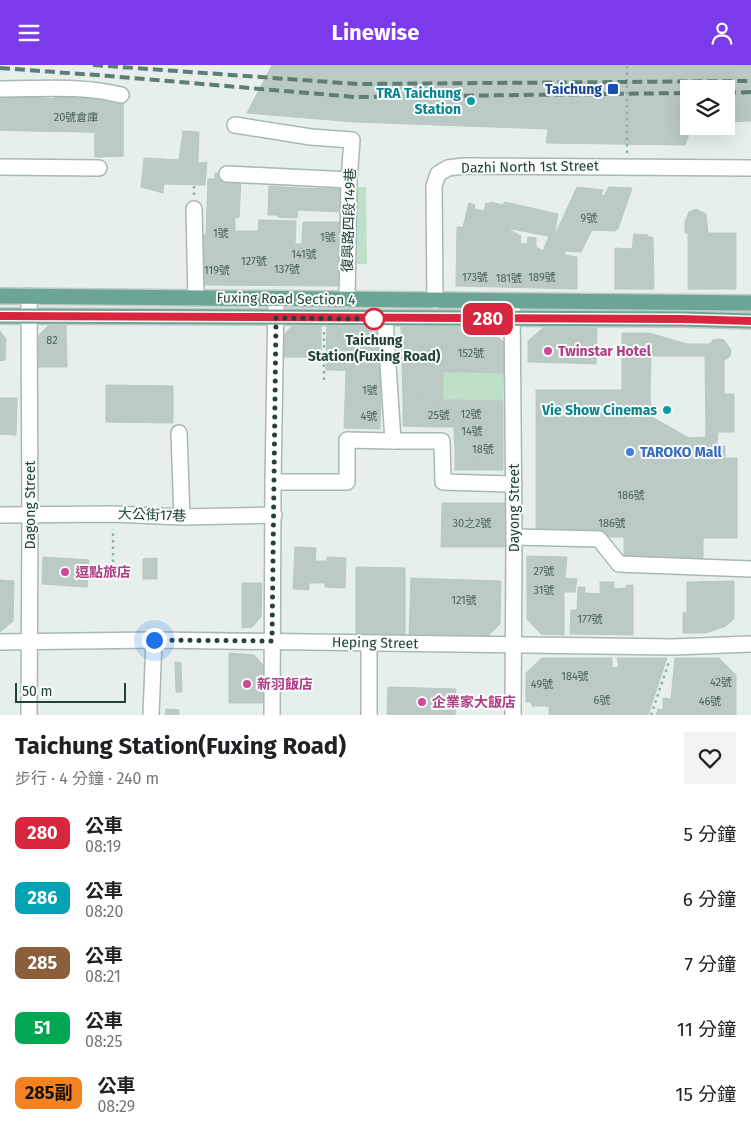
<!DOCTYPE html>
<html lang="zh-TW">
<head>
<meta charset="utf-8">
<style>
  body { margin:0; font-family:"Fira Sans","Noto Sans TC",sans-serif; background:#f2f2f2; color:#202124; height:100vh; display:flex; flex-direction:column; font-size:19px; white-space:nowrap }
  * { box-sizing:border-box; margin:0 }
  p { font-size:16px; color:#757577 }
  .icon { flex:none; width:28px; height:28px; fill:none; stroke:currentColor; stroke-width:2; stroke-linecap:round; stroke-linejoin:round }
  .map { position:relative; height:650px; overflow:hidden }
  .drawer { display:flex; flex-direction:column; background:#fff; flex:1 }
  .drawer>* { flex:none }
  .badge { padding:0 10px; border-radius:8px; font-size:18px; line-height:32px }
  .tools { position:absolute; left:680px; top:15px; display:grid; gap:10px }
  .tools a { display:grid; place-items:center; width:55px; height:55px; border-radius:0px; background:#fff; box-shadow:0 5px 20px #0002; font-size:25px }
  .scale { position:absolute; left:15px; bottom:12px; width:111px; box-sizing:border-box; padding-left:5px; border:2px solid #24423a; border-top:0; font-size:14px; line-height:18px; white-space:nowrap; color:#24423a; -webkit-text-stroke:4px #f7fbf9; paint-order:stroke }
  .you { position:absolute; width:25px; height:25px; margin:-12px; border:4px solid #fff; border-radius:50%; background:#1a73e8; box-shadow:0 0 0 8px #1a73e833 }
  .map>.badge { position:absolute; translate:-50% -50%; box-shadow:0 0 0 2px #fff }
  .round { display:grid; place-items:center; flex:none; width:52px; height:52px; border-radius:0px; background:#f2f2f2 }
  .overview { display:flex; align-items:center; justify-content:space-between; height:85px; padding:0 15px }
  h1 { font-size:24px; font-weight:700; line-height:38px }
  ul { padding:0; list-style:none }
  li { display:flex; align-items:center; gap:15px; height:65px; padding:0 15px }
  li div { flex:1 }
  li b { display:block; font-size:19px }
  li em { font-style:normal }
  li .badge { min-width:55px; font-weight:700; text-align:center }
  header { display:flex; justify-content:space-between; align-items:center; height:65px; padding:0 15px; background:#7c3aed; color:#fff; font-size:22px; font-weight:700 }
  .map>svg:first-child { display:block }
  .green { fill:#bfe0c8 }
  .building { fill:#bbcac4; stroke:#b8c9c2; fill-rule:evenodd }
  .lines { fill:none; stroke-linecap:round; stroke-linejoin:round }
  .minor-casing { stroke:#a8b8b2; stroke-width:18 }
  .major-casing { stroke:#c2cac8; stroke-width:18 }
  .path { stroke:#86b3a5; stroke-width:2.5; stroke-dasharray:2.5 4; stroke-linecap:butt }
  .minor { stroke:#fff; stroke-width:15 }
  .major { stroke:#6aa596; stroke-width:15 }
  .rail { stroke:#5f7d75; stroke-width:4; stroke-dasharray:10 5; stroke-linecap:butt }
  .line-casing { stroke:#fff; stroke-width:11 }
  .line { stroke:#d7263d; stroke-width:8 }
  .walk { stroke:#24423a; stroke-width:5; stroke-dasharray:0 9 }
  .transit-dot { fill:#1a4fb4; stroke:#f7fbf9; stroke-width:2 }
  .culture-dot { fill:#0f9aa8; stroke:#f7fbf9; stroke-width:2 }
  .stop-dot { fill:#fff; stroke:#d7263d; stroke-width:2.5 }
  .hotel-dot { fill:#d1479c; stroke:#f7fbf9; stroke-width:2 }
  .shop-dot { fill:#3f7fe0; stroke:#f7fbf9; stroke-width:2 }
  .labels { text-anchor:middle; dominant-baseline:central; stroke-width:4; stroke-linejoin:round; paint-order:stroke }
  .number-label { font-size:11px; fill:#4a645c }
  .transit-label { font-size:14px; font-weight:bold; fill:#164399; stroke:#f7fbf9; text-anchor:end }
  .culture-label { font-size:14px; font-weight:bold; fill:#0d838f; stroke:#f7fbf9; text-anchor:end }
  .street-label { font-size:14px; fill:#24423a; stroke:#f7fbf9 }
  .stop-label { font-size:14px; font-weight:bold; fill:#24423a; stroke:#f7fbf9 }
  .hotel-label { font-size:14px; font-weight:bold; fill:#b23c85; stroke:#f7fbf9; text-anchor:start }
  .shop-label { font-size:14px; font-weight:bold; fill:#366cbe; stroke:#f7fbf9; text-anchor:start }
</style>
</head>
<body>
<header><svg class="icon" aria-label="menu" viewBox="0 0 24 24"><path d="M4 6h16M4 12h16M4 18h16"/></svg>Linewise<svg class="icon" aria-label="person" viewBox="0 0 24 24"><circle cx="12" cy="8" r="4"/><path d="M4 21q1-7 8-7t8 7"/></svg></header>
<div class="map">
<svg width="751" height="650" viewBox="0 0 751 650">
  <rect width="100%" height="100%" fill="#e6efeb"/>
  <g class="green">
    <path d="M357 122H366L367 199H357Z"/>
    <path d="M443 307 504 308 503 336 443 335Z"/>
  </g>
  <g class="building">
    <path d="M272 0H751V56L726 57V24H689V61H692L685 80 546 78 548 64 354 57 247 48Z"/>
    <path d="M55 27 117 34 123 39V91L95 92V67L0 65V30L55 34Z"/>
    <path d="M55 27 117 34 123 39V91L95 92V67L29 66 31 32 55 34Z"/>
    <path d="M0 30 31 32 29 66 0 65Z"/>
    <path d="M183 66 199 67 198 98 207 97 205 120 164 119 163 128 141 122 144 93 179 95Z"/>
    <path d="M215 108 227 109 241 115 239 153 235 152V166H258L259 155 296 156 295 179H302L303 157H341L339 221 198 220 197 170H206L208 114H215Z"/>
    <path d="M269 121 300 123 297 153 278 152 277 150H268Z"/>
    <path d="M577 122 603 125 601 130 604 131 609 122 632 123 618 164 614 166 592 165 581 187 565 186 564 190 543 186 549 171 554 172Z"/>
    <path d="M300 123 341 124V147L298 145Z"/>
    <path d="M490 137 503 140 505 137 558 149 554 172 506 163 521 171 520 178 527 179 528 172 536 173V182L543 186 577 192V224L456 221 457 162H463L469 138 475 140 474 144 484 146 486 138 488 139Z"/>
    <path d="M696 144 706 149 708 168H736V224H688V168H685V157L689 147Z"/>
    <path d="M634 169 648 170V172H653L654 224H615V183L632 184Z"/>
    <path d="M296 257H304V292H282V272Z"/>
    <rect x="304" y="257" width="17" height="35"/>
    <path d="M327 257 382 258 381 306 326 305Z"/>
    <path d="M55 259H66L67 302H38L39 270 49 260Z"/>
    <path d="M422 261 423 335 403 334 401 262Z"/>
    <path d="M422 261H442L443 335H423Z"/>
    <path d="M442 261H462V307H443Z"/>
    <path d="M462 261 484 262 504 277V308L462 307Z"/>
    <path d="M544 262H568L567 298 528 297V276Z"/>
    <path d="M568 262 597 263 596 299 567 298Z"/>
    <path d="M0 266 6 274 5 295 0 296Z"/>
    <path d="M622 268H649L687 279H709L713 275 719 274 724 275 731 285 730 291 724 296V329H734V367H718L717 380 725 381V393H737V473H703V494H624V472H536V325H622ZM651 291H705L706 372 689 373 652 352 650 330Z"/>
    <path d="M346 305 381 306V336L345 335Z"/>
    <path d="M106 320 173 321V358L106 357Z"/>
    <path d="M0 333H17L16 370 0 369Z"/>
    <path d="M403 334 435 335V343H403Z"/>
    <path d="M345 335 381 336 380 364 344 363Z"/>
    <rect x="435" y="335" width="19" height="27"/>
    <path d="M454 335 503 336V347L454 348Z"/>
    <path d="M403 343H435V353L403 352Z"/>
    <path d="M503 347V372H454V348Z"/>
    <path d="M403 352 435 353V362L403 361Z"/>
    <path d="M454 372H480V382L455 383Z"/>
    <rect x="480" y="372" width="23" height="10"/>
    <rect x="480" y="382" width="23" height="12"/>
    <path d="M480 382V394H455V383Z"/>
    <rect x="455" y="394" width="25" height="11"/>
    <rect x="480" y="394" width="23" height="11"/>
    <path d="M442 438H510V482H441Z"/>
    <path d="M295 482 316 483 315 496H327V492L346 493 345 523 325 522V518H309V525L293 524Z"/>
    <path d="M527 491 567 492 565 513 577 514 575 527H564V570L541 569 527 554Z"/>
    <path d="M43 492 89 495 87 522 42 519Z"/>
    <path d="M157 493V500H143V494Z"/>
    <rect x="143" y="500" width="14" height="7"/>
    <path d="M356 502 405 503V570H356Z"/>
    <rect x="143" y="507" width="14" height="7"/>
    <path d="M411 513 436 514 435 571 409 570Z"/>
    <path d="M436 514 501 516 500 559 487 572 435 571Z"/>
    <path d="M0 515 14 516 13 556 0 567Z"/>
    <path d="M734 516V554L726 561 706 568H683V548L687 547V517Z"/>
    <path d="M600 517H614V524L626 523 627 520H633V570L570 569 571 545H577L578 522H585V528L600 529Z"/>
    <path d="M242 518H262L261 552 252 562 242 563Z"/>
    <path d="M229 588 254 590 264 601V638H229Z"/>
    <path d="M542 593H612V603L619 602 617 593H667L648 650H549V641H532L531 637H526V608Z"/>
    <path d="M675 593H719L736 610V650H656L658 644 663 645V633L671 634Z"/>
    <path d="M175 597 181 598 182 627H176Z"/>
    <path d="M388 622 456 624 455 650H387Z"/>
    <path d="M166 644 179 645V650H165Z"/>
  </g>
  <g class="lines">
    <defs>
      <g id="minor">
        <path d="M0 24C39 24 82 20 121 30"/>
        <path d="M235 60 311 72 352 75 349 115 347 235"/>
        <path d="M0 102 99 103"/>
        <path d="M227 109 349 115"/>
        <path d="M194 144 196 233"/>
        <path d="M29 231 30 451 29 650"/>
        <path d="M435 236 434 121 438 109 448 103 464 101 751 103"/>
        <path d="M512 236 514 472 513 650"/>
        <path d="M385 254 393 376H442L443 417 514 419"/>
        <path d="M179 368 182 452"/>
        <path d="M273 417H347V375L393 376"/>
        <path d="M0 450 113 449 182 452 274 450"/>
        <path d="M514 472 599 474 619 499 751 504"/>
        <path d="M0 577 154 575 673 582 751 579"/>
        <path d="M369 579V650"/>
        <path d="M151 650 154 575"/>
        <path d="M272 650 273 417 276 234"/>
      </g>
      <g id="major">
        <path d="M0 231 751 238"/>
        <path d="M0 251 683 254 751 256"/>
      </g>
    </defs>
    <use href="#minor" class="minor-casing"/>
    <use href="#major" class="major-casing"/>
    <g class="path">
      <path d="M627 88V0"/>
      <path d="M194 121V130"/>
      <path d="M324 267V318"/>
      <path d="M113 497V464"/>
      <path d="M651 650 669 597"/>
    </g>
    <use href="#minor" class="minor"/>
    <use href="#major" class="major"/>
    <g class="rail">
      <path d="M93 0 357 19 751 16"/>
      <path d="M0 3 109 11 355 32 689 28"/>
      <path d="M726 28 751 27"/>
    </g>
  </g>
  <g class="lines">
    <defs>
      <path id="line" d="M0 251 683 254 751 256"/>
    </defs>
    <use href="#line" class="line-casing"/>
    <use href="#line" class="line"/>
    <path class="walk" d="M154 575 272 576 276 253 374 254"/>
  </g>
  <rect class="transit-dot" x="607" y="18" width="12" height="12" rx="2.5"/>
  <g class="culture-dot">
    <circle cx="471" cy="36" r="5"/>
    <circle cx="667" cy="345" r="5"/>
  </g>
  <circle class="stop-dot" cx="374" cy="254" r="10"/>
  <g class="hotel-dot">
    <circle cx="548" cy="286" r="5"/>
    <circle cx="65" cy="507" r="5"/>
    <circle cx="247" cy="619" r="5"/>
    <circle cx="422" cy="637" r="5"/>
  </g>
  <circle class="shop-dot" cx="630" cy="387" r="5"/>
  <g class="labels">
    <g class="number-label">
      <text x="76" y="52">20號倉庫</text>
      <text x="589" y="153">9號</text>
      <text x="221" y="168">1號</text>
      <text x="328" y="172">1號</text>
      <text x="304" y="189">141號</text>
      <text x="254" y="196">127號</text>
      <text x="287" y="204">137號</text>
      <text x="217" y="205">119號</text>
      <text x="475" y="212">173號</text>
      <text x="542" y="212">189號</text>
      <text x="509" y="213">181號</text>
      <text x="52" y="275">82</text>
      <text x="471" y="288">152號</text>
      <text x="370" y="325">1號</text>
      <text x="471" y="349">12號</text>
      <text x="439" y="350">25號</text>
      <text x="369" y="351">4號</text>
      <text x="472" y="366">14號</text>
      <text x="483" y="384">18號</text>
      <text x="631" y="430">186號</text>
      <text x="472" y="458">30之2號</text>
      <text x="612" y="458">186號</text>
      <text x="544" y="506">27號</text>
      <text x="544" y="525">31號</text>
      <text x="464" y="535">121號</text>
      <text x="590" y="554">177號</text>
      <text x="575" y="611">184號</text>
      <text x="721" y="617">42號</text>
      <text x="542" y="619">49號</text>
      <text x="602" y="635">6號</text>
      <text x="710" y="636">46號</text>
    </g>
    <g class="transit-label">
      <text x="602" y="24">Taichung</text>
    </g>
    <g class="culture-label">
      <text x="461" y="28">TRA Taichung<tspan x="461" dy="16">Station</tspan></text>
      <text x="657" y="345">Vie Show Cinemas</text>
    </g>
    <g class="street-label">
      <text transform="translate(530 102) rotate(-1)">Dazhi North 1st Street</text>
      <text transform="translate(349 155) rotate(-88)">復興路四段149巷</text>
      <text transform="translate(286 234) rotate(1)">Fuxing Road Section 4</text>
      <text transform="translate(30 440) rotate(-90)">Dagong Street</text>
      <text transform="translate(514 443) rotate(-90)">Dayong Street</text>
      <text transform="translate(152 450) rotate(2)">大公街17巷</text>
      <text transform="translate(375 578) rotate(1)">Heping Street</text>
    </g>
    <g class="stop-label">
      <text x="374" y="275">Taichung<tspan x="374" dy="16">Station(Fuxing Road)</tspan></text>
    </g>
    <g class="hotel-label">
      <text x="558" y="286">Twinstar Hotel</text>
      <text x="75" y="507">逗點旅店</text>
      <text x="257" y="619">新羽飯店</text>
      <text x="432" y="637">企業家大飯店</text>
    </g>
    <g class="shop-label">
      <text x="640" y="387">TAROKO Mall</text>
    </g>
  </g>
</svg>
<div class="tools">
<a><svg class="icon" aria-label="layers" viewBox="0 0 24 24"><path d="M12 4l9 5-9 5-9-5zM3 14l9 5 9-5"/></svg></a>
</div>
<div class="scale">50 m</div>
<div class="you" style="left:154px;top:575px"></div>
<b class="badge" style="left:488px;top:254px;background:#d7263d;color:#fff">280</b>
</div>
<section class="drawer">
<div class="overview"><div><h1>Taichung Station(Fuxing Road)</h1><p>步行 · 4 分鐘 · 240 m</p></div><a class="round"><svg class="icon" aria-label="heart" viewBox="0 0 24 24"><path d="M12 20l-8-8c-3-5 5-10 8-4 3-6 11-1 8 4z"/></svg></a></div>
<ul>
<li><span class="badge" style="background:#d7263d;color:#fff">280</span><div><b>公車</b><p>08:19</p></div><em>5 分鐘</em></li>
<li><span class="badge" style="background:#00a3b4;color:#fff">286</span><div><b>公車</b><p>08:20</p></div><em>6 分鐘</em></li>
<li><span class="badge" style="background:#8b5e3c;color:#fff">285</span><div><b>公車</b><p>08:21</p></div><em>7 分鐘</em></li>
<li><span class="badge" style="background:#00a651;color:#fff">51</span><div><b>公車</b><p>08:25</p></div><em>11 分鐘</em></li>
<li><span class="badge" style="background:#f58220;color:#111">285副</span><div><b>公車</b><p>08:29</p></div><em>15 分鐘</em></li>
</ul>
</section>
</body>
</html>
